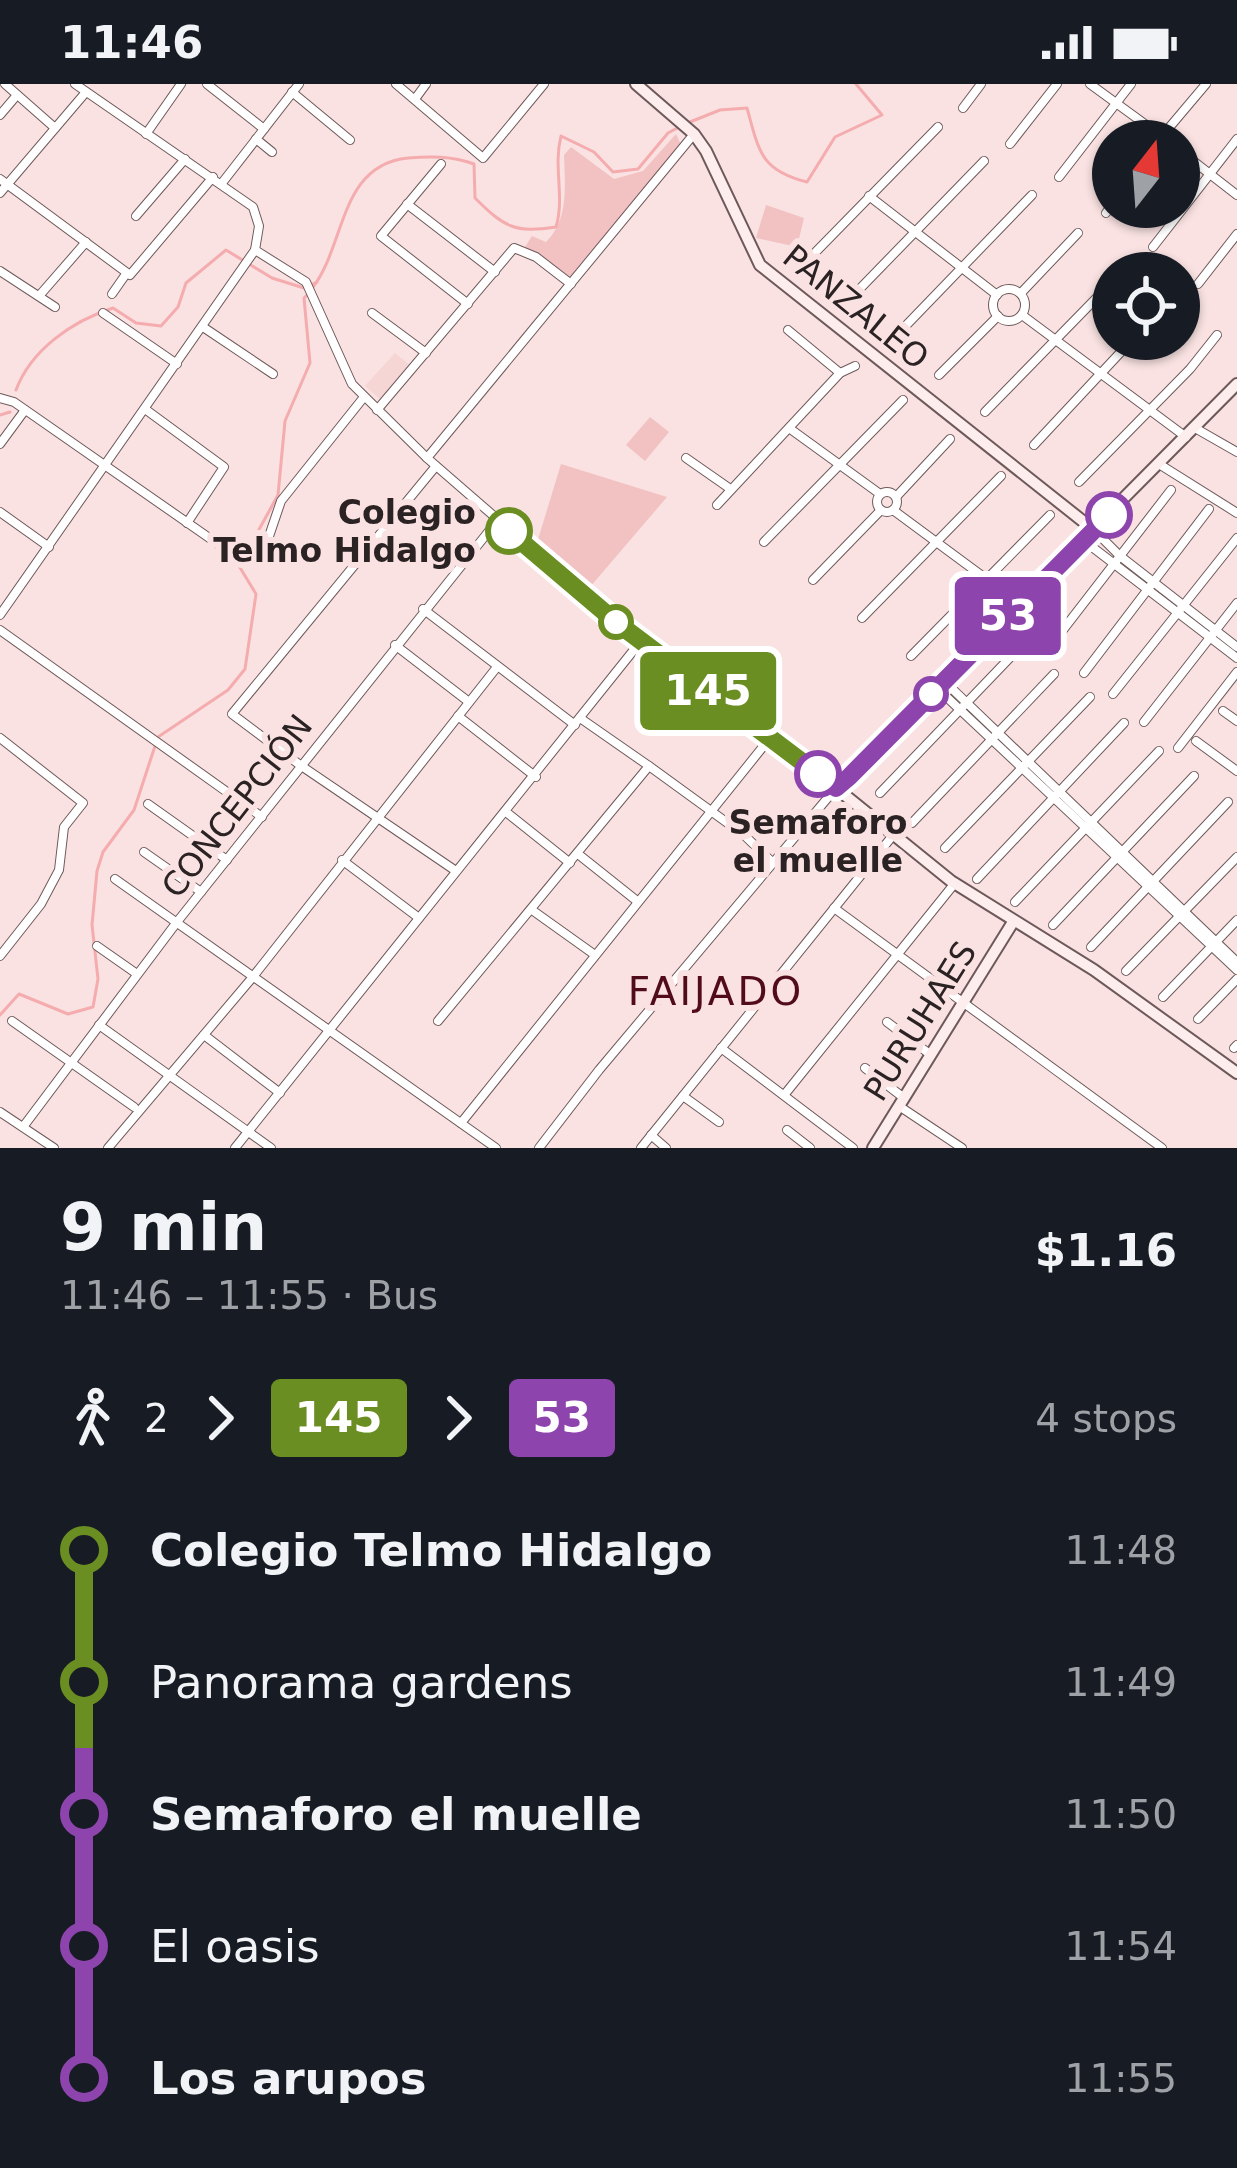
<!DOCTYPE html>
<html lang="en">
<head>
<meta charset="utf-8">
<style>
  body { margin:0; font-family:"DejaVu Sans",sans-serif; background:#20242c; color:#f1f3f6; height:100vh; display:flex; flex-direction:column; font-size:45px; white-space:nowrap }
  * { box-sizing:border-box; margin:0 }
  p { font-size:39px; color:#9ea1a6 }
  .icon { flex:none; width:66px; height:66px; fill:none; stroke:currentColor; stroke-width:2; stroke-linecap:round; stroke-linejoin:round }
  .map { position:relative; height:1064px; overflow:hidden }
  .details { display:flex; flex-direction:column; background:#171b24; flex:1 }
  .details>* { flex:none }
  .badge { padding:0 24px; border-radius:9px; font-size:42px; line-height:78px }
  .needle { width:78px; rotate:17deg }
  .tools { position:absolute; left:1092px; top:36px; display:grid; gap:24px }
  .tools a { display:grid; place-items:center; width:108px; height:108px; border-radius:50%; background:#171b24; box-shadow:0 3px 9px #0004; font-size:60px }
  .map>.badge { position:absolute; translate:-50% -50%; box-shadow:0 0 0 6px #fff }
  .legs { display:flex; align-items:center; gap:18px; height:132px; padding:0 60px; font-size:39px }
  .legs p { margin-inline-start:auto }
  .headline { display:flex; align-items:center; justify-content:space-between; height:204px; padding:0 60px }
  h1 { font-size:66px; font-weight:800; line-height:90px }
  ul { padding:0 60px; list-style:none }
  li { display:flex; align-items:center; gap:42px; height:132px; font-size:45px }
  li i { display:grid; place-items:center; width:18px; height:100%; margin:0 15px; background:currentColor }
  li i::after { content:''; width:30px; height:30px; margin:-15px; border:9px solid; border-radius:50%; background:#171b24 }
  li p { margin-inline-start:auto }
  li:first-child i { background:linear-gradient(#0000 50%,currentColor 0) }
  li:last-child i { background:linear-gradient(currentColor 50%,#0000 0) }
  .status { display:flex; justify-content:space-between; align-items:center; height:84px; padding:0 60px; background:#171b24; direction:ltr }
  .status svg { height:33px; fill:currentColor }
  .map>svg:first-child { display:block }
  .built { fill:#f6d5d5 }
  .green { fill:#f2c2c3 }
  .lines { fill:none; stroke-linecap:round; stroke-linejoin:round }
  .stream { stroke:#f4acae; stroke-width:3 }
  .street-casing { stroke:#6e595a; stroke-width:10 }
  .secondary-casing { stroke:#6e595a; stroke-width:14 }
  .street { stroke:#fff; stroke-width:8 }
  .secondary { stroke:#feeded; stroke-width:10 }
  .line-1-casing { stroke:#fff; stroke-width:27 }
  .line-2-casing { stroke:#fff; stroke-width:27 }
  .line-1 { stroke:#6b8e23; stroke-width:18 }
  .line-2 { stroke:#8e44ad; stroke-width:18 }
  .stop-2-dot { fill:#fff; stroke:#8e44ad; stroke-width:6 }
  .stop-1-dot { fill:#fff; stroke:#6b8e23; stroke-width:6 }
  .labels { text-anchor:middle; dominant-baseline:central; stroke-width:12; stroke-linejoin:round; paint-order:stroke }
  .street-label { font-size:33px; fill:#2b2223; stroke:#fae2e2 }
  .stop-label { font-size:33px; font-weight:bold; fill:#2b2223; stroke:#fae2e2; text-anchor:end }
  .quarter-label { font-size:39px; letter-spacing:3px; fill:#520c19; stroke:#fae2e2 }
</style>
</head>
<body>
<div class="status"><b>11:46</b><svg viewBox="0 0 49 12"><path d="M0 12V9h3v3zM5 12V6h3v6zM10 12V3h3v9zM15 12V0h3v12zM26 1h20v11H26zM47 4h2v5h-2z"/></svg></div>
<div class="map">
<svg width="1237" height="1064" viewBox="0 0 1237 1064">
  <rect width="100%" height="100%" fill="#fae2e2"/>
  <path class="built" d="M395 269 411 282 381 316 365 302Z"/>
  <g class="green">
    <path d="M676 50 682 63 570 193 525 163 532 152 546 158C569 135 565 102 564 71L571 63 614 95 643 87Z"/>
    <path d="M766 121 804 134 797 163 756 154Z"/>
    <path d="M650 333 669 348 645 377 626 361Z"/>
    <path d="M561 380 667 413 590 503 536 462Z"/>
  </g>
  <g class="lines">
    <g class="stream">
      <path d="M690 38 720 26 747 24C759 67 760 86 807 98L835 53 882 31 856 0"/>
      <path d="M313 203C346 160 339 81 408 74 431 72 452 72 474 80L475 114C505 144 515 149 556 143 565 113 553 83 561 52L594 68 613 88 638 85 668 49 681 42"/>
      <path d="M16 306C31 266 72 237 113 224L136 239 161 242 178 223 186 199 226 166 272 194 304 204 317 198"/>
      <path d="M0 331 10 328"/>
      <path d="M0 931 19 910 68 930 93 923 98 895 92 841 97 787 103 768 134 726 158 653 228 606 245 585 256 510 239 482 278 411 285 337 310 279 304 214 307 211"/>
    </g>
    <defs>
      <g id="street">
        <path d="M5 0 55 44"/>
        <path d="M75 0 253 123 259 142 255 166 306 198 352 300 427 374 616 538 836 704 599 986 539 1064"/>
        <path d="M207 0 264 45"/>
        <path d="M396 0 483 74 544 0"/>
        <path d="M1090 0 1153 46"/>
        <path d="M292 8 350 56"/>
        <path d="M415 15 426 0"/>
        <path d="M963 24 981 0"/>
        <path d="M0 31 17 11"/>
        <path d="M1168 45 1206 0"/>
        <path d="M1168 45 1173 57"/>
        <path d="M146 50 181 0"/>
        <path d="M256 55 272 68"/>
        <path d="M1150 57 1156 44 1168 45"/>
        <path d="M1010 60 1057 0"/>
        <path d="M1179 66 1237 111"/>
        <path d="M441 80 381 152 468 220"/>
        <path d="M1059 93 1131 0"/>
        <path d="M0 95 130 191 213 93"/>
        <path d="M222 99 299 0"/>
        <path d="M0 109 86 8"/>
        <path d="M869 112 997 211"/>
        <path d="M407 120 495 188"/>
        <path d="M1106 129 1113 119"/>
        <path d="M136 132 185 75"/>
        <path d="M1153 163 1237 55"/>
        <path d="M801 183 938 43"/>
        <path d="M0 187 55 223"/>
        <path d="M1121 189 1128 182"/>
        <path d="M1198 200 1237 150"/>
        <circle cx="1009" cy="221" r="16"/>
        <path d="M1021 209 1078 149"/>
        <path d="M112 210 126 190"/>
        <path d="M39 212 86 158"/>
        <path d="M846 219 984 77"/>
        <path d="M103 229 177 280"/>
        <path d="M372 229 426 269"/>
        <path d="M1022 231 1186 353"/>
        <path d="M203 243 273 290"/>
        <path d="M788 246 840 289"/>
        <path d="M892 256 1032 111"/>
        <path d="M939 291 998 232"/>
        <path d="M0 314 14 318 228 467 246 475 264 467 281 417 364 313"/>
        <path d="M145 325 224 383 187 439"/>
        <path d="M377 326 514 164 536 173 571 200"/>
        <path d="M985 328 1113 197"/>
        <path d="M789 344 880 410"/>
        <path d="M1195 344 1237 368"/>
        <path d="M0 360 25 326"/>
        <path d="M1034 361 1133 255"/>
        <path d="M427 374 694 50"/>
        <path d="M686 374 729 404"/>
        <path d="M1159 380 1237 429"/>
        <path d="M436 382 232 630 300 681 456 787"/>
        <path d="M1079 398 1190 285 1217 251"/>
        <circle cx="887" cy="418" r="10"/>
        <path d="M896 413 950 355"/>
        <path d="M717 421 840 289 855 282"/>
        <path d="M893 426 985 494 1016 524"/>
        <path d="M0 428 49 463"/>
        <path d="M1094 446 1120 472 1237 563"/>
        <path d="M1083 456 1237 574"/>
        <path d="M764 458 903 316"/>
        <path d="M813 496 881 426"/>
        <path d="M997 501 1021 519"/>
        <path d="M423 525 575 641"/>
        <path d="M0 531 255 166"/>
        <path d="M862 534 1001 392"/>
        <path d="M0 546 262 733"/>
        <path d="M395 561 469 618"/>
        <path d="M1049 564 1171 406"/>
        <path d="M911 572 1050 431"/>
        <path d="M1084 589 1209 425"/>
        <path d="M944 597 1237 878"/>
        <path d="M937 604 1237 886"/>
        <path d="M1113 610 1237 454"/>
        <path d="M1223 627 1237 637"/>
        <path d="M458 632 536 693"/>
        <path d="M580 634 649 682"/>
        <path d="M1144 638 1237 519"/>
        <path d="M0 654 83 719 64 743 59 786 41 820 0 872"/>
        <path d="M1196 657 1237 687"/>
        <path d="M1178 664 1237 588"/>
        <path d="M880 709 1025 558"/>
        <path d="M148 720 227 776"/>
        <path d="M506 728 570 779"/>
        <path d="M912 739 1054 590"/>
        <path d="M945 764 1090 613"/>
        <path d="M144 768 201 808"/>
        <path d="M578 770 637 817"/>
        <path d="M342 776 419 834"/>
        <path d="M115 795 496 1064"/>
        <path d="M977 795 1124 639"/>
        <path d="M1015 818 1159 667"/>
        <path d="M834 824 1162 1064"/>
        <path d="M532 826 595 871"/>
        <path d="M1053 841 1194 692"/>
        <path d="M97 862 137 890"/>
        <path d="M1091 863 1228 718"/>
        <path d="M1126 887 1237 773"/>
        <path d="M1163 913 1237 836"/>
        <path d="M1198 935 1237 895"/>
        <path d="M12 937 134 1023"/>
        <path d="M438 937 649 682 744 751 771 777"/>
        <path d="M887 938 931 971"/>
        <path d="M99 941 271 1064"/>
        <path d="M204 951 280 1009"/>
        <path d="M721 964 853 1064"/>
        <path d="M1234 964 1237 961"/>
        <path d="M865 984 904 1014"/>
        <path d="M785 1010 955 799"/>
        <path d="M683 1012 719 1038"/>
        <path d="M899 1022 962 1064"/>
        <path d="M0 1028 54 1064"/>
        <path d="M461 1039 770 654"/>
        <path d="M23 1043 177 838 497 437"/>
        <path d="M787 1046 810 1064"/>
        <path d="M651 1051 666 1064"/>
        <path d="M108 1064 252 894 497 583"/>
        <path d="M235 1064 641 557"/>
        <path d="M641 1064 894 750"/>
      </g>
      <g id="secondary">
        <path d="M636 0 694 50 706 67 760 181 1094 446"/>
        <path d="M1237 300 836 704 951 797 1094 886 1237 989"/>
        <path d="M873 1064 1013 838"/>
      </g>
    </defs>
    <use href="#street" class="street-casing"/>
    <use href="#secondary" class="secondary-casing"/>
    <use href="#street" class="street"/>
    <use href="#secondary" class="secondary"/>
  </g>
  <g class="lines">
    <defs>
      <path id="line-1" d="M509 447 616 538 818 690"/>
      <path id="line-2" d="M818 690 836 704 849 693 1109 431"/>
    </defs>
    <use href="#line-1" class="line-1-casing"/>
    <use href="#line-2" class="line-2-casing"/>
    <use href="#line-1" class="line-1"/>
    <use href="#line-2" class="line-2"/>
  </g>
  <g class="stop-2-dot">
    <circle cx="1109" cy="431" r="21"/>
    <circle cx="931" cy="610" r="15"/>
    <circle cx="818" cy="690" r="21"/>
  </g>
  <g class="stop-1-dot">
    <circle cx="509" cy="447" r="21"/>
    <circle cx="616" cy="538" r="15"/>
  </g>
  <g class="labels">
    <g class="street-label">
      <text transform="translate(856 223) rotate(39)">PANZALEO</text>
      <text transform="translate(237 722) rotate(-52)">CONCEPCIÓN</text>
      <text transform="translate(920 937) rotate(-58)">PURUHAES</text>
    </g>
    <g class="stop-label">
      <text x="476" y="428">Colegio<tspan x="476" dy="38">Telmo Hidalgo</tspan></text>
      <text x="818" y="738" text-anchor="middle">Semaforo<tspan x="818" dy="38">el muelle</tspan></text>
    </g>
    <g class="quarter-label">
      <text x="716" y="907">FAIJADO</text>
    </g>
  </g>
</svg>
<div class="tools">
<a><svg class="needle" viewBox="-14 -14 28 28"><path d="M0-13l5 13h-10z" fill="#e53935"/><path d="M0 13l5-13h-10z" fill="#9ea1a6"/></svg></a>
<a><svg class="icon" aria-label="locate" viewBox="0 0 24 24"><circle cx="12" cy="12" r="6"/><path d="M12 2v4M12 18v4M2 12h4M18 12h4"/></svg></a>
</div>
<b class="badge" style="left:708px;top:607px;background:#6b8e23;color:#fff">145</b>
<b class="badge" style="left:1008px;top:532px;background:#8e44ad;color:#fff">53</b>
</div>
<section class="details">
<div class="headline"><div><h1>9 min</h1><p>11:46 – 11:55 · Bus</p></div><b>$1.16</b></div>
<div class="legs"><svg class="icon" aria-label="walk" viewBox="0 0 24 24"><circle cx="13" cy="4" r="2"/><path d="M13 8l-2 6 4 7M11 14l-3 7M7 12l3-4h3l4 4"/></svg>2<svg class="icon" aria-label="forward" viewBox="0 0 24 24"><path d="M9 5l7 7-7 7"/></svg><b class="badge" style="background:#6b8e23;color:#fff">145</b><svg class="icon" aria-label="forward" viewBox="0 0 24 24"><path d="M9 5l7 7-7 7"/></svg><b class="badge" style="background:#8e44ad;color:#fff">53</b><p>4 stops</p></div>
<ul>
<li><i style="color:#6b8e23"></i><b>Colegio Telmo Hidalgo</b><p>11:48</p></li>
<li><i style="color:#6b8e23"></i><span>Panorama gardens</span><p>11:49</p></li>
<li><i style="color:#8e44ad"></i><b>Semaforo el muelle</b><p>11:50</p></li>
<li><i style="color:#8e44ad"></i><span>El oasis</span><p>11:54</p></li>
<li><i style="color:#8e44ad"></i><b>Los arupos</b><p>11:55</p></li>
</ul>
</section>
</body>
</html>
